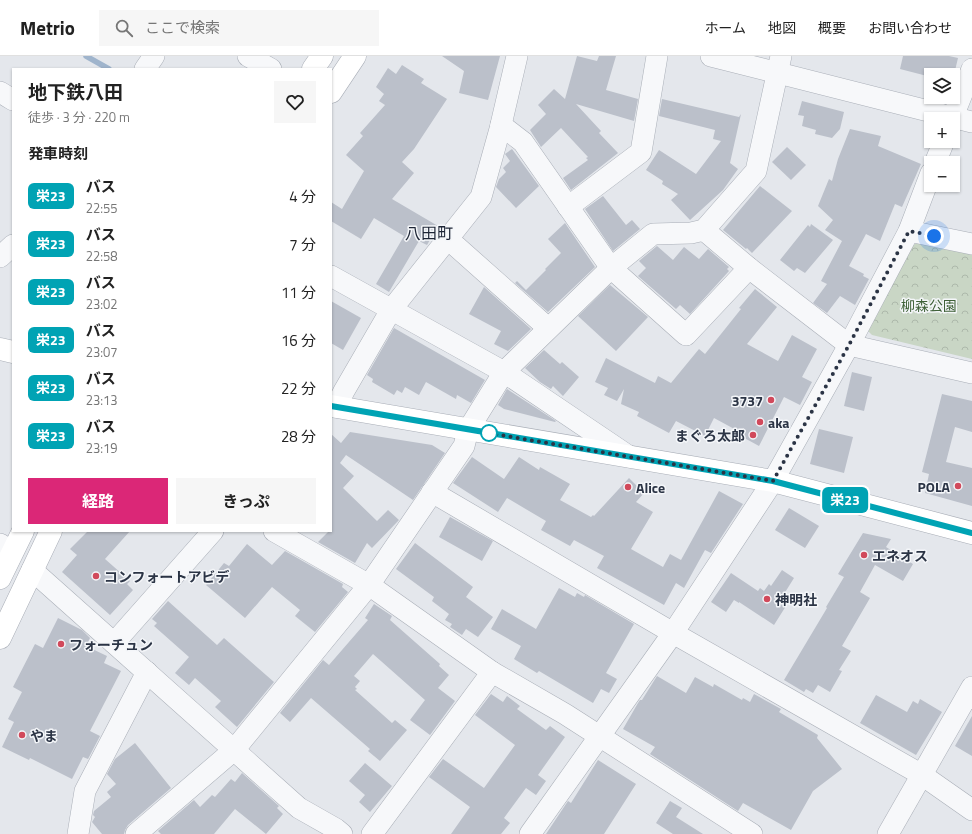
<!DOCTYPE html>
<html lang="ja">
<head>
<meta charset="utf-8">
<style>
  body { margin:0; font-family:"Titillium Web","Noto Sans JP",sans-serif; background:#f6f6f6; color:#222; height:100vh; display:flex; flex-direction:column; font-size:15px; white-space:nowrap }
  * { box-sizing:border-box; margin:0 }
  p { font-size:13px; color:#767676 }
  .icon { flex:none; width:22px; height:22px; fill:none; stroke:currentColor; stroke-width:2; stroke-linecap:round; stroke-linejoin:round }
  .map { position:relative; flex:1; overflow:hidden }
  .drawer { position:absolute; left:12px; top:12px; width:320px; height:464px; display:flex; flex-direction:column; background:#fff; border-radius:0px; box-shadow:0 1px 3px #0004 }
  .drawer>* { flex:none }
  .badge { padding:0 8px; border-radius:6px; font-size:14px; line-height:26px }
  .tools { position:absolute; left:924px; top:12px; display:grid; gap:8px }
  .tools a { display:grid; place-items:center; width:36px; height:36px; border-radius:0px; background:#fff; box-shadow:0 1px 3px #0004; font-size:20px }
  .you { position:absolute; width:20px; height:20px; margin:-10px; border:3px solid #fff; border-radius:50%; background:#1a73e8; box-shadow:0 0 0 6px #1a73e833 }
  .map>.badge { position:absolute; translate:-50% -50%; box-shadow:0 0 0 2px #fff }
  h2 { padding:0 16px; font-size:15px; line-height:36px }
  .round { display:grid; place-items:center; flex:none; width:42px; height:42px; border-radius:0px; background:#f6f6f6 }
  .summary { display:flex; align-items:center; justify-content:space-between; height:68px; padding:0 16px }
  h1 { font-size:19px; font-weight:700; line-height:30px }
  .cta { display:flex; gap:8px; margin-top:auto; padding:8px 16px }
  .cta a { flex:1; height:46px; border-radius:0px; background:#db2777; color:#fff; font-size:16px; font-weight:700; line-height:46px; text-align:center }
  .cta a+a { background:#f6f6f6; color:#222 }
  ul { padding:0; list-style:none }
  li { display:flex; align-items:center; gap:12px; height:48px; padding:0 16px }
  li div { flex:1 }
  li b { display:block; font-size:15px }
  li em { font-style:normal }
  li .badge { min-width:44px; font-weight:700; text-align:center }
  header { display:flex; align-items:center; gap:24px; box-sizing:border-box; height:56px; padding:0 20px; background:#fff; border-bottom:1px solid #e0e0e0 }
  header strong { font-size:19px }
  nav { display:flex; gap:22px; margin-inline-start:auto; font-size:14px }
  .search { width:280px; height:36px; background:#f6f6f6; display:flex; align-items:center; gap:10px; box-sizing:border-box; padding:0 14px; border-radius:0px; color:#767676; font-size:15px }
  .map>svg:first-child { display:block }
  .park { fill:url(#park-crowns) }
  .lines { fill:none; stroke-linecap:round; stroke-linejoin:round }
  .stream { stroke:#9fb4cc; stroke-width:5.5 }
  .building { fill:#bbc0ca }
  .street-casing { stroke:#a9aeb7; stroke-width:22 }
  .secondary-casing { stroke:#a9aeb7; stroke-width:23 }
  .street { stroke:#f7f8fa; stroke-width:21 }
  .secondary { stroke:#fff; stroke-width:22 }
  .line-casing { stroke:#fff; stroke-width:9 }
  .line { stroke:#00a3b4; stroke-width:6 }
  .walk { stroke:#2b3445; stroke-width:4; stroke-dasharray:0 7.2 }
  .poi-dot { fill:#d1495b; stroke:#f4f6f9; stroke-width:1.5 }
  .stop-dot { fill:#fff; stroke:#00a3b4; stroke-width:2 }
  .labels { text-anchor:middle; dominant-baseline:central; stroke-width:3; stroke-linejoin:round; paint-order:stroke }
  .park-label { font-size:14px; fill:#3f6138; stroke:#f4f6f9 }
  .poi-label { font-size:14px; font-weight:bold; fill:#2b3445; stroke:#f4f6f9; text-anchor:start }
  .quarter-label { font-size:16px; fill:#1d2536; stroke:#f4f6f9 }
</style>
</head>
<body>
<header>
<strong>Metrio</strong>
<div class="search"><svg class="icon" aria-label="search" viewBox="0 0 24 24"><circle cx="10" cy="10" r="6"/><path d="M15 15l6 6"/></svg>ここで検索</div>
<nav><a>ホーム</a><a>地図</a><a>概要</a><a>お問い合わせ</a></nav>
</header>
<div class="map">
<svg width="972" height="778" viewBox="0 0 972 778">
  <defs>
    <pattern id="park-crowns" width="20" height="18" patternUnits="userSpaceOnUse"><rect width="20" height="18" fill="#c9d6c5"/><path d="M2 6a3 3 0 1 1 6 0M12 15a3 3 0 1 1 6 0" fill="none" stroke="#adb8ab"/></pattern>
  </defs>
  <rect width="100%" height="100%" fill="#e4e7ec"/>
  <path class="park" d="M922 185 972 196V303L872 279 867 274 913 189Z"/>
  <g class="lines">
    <path class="stream" d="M86 0 109 13"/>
  </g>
  <g class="building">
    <path d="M442 0H500L488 44 459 37 464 15Z"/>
    <path d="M577 0 597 5 599 0H616L606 34 638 43 634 65 576 48 601 75 599 77 618 97 571 134 563 122 588 104 586 102 588 101 561 72 541 91 530 74 546 58 538 49 554 33 565 43Z"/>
    <path d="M903 0H949L958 2 953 23V19H931V21L900 13Z"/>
    <path d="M402 9 424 23 421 27 447 43 414 93 402 106 414 117 392 143 438 170 427 189 419 185 389 236 376 228 404 180 374 162 361 183 331 165V146L342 153 364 115 346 99 363 80 360 77 385 49 379 45 384 38 376 31 388 12 396 18Z"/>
    <path d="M662 43 739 61 741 58 730 107 738 113 723 134 690 164 671 144 678 138 662 128 663 125 646 114 659 94 696 118 721 85 713 83 715 74 659 60Z"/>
    <path d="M802 45 844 56 840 73 832 82 815 78 816 74 802 70 804 60 798 59Z"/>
    <path d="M850 73 881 80 878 90 921 108 902 151 895 148 880 185 866 178 849 210 864 218 863 220 869 223 855 249 840 240 827 257 813 247 827 228 821 225 842 185 825 174 833 164 818 150 829 123 832 125 838 103Z"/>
    <path d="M787 91 806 109 791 124 772 106Z"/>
    <path d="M512 93 539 130 516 152 496 131 499 123 506 116 503 112 510 105 505 98Z"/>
    <path d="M760 130 792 155 752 197 747 192 746 193 723 174Z"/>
    <path d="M603 140 626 169 632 164 640 173 613 195 585 153Z"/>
    <path d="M565 167 595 211 548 256 515 227 517 225 526 234 546 214 545 213 561 197 548 183Z"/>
    <path d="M811 168 833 184 805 217 797 212 794 215 780 204 808 169 810 171Z"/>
    <path d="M657 190 673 204 684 191 699 203 708 193 729 211 727 213 729 215 690 258 680 249 676 253 638 220 646 212 639 205Z"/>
    <path d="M610 229 648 261 616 295 578 260Z"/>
    <path d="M484 231 531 273 508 295 494 288 501 275 469 258Z"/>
    <path d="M755 233 777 251 747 288 778 305 792 279 817 293 802 321 812 326 800 349 784 341 759 390 737 378 738 375 714 362 705 380 676 365 669 377 637 360 639 356 621 348 624 333 617 345 604 339 608 332 595 326 606 302 655 327 658 320 671 327 699 293 705 298 741 253 739 252Z"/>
    <path d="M331 245 361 262 343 294 331 287Z"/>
    <path d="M394 272 485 324 471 347 457 339 456 343 426 326 419 339 405 331 402 337 397 334 394 339 372 326 373 323 367 319Z"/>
    <path d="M544 294 560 308 562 306 579 321 563 340 553 330 551 333 540 326 525 312Z"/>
    <path d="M852 316 872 321 864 355 844 350Z"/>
    <path d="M507 333 556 365 555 366 504 353 498 349Z"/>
    <path d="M942 338 972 345V376L955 371 946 406 972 412V450L925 437 929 418 922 416Z"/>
    <path d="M819 373 853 381 844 417 810 408Z"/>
    <path d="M350 376 432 389 445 397 413 444 346 399 340 407 354 420 343 432 377 465 388 454 399 464 372 492 367 487 355 507 318 486 329 475H331V378L341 387Z"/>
    <path d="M472 401 504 423 519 401 539 414 540 411 570 428 560 444 591 461 593 459 594 460 629 422 644 437 636 446 653 456 631 493 663 511 670 498 681 504 719 435 743 448 711 497 705 494 684 532 676 527 664 549 597 512 604 500 574 484 570 490 541 474 546 465 507 442 498 456 453 427Z"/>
    <path d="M789 452 819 470 805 492 775 474Z"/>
    <path d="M450 461 493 485 482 505 439 481Z"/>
    <path d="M88 475H130L105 503 130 525 127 528 133 534 110 559 62 516 77 499 70 493Z"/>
    <path d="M863 477 891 483 886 491 913 508 903 525 875 509 860 536 870 542 842 590 851 595 839 614 842 615 830 636 818 629 813 637 806 633 804 636 784 624 827 552 826 551 844 521 838 518Z"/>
    <path d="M415 487 473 531 466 541 493 561 478 581 466 573 462 579 450 571 452 568 445 564 449 558 432 545 434 541 396 513Z"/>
    <path d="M247 488 272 509 285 495 343 528 342 531 348 536 315 576 295 560 300 554 272 531 245 562 206 529 224 507 229 510Z"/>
    <path d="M782 514 794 522 784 538 787 540 782 547 786 550 774 569 739 546V547L734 544 726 556 711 546 731 517 758 535 760 532 764 535 769 528 771 530Z"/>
    <path d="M559 532 575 541 577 537 584 541 585 539 634 568 606 617 617 623 609 637 601 633 593 647 539 615 537 617 514 603 521 590 491 573 502 553 536 573Z"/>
    <path d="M168 545 217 589 224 582 274 626 237 671 215 651 221 645 195 622 189 629 175 617 189 601 154 570 157 567 152 563Z"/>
    <path d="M374 548 392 560 390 564 440 608 439 610 449 619 438 632 455 645 430 679 410 664 425 644 373 598 354 620 360 625 355 631 357 633 355 634 392 667 395 664 407 674 380 705 368 695 370 693 311 642 290 666 280 657 323 604 329 609 368 564 365 562Z"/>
    <path d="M58 562 82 574 90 582 86 590 107 600 104 607 121 615 90 675 100 680 88 703 83 701 72 723 30 702 29 704 2 691 14 666 8 663 22 636 13 631 35 588 43 592Z"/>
    <path d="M657 620 686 637 695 621 713 631 714 628 742 644 743 642 750 646 754 638 781 653 779 656 818 679 817 682 842 713 813 735 791 774 743 747 738 755 650 698 655 691 623 673 638 647 640 644H642Z"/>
    <path d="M491 638 503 646 507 640 520 650 517 653 546 674 550 670 565 681 538 719 546 725 536 739 526 732 504 762 510 767 501 778H451L470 751 429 721 443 703 484 732 515 689 475 659Z"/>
    <path d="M876 639 907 656 913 645 918 648 920 643 942 656 916 699 860 667Z"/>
    <path d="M972 660V700L955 690Z"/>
    <path d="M135 687 171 732 128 769 125 774 124 778H102L92 766 95 761 93 759 94 755 111 741 107 736 116 728 107 718 115 703Z"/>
    <path d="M598 704 636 728 604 778H546L568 745 571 747Z"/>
    <path d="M365 707 392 730 370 756 359 746 365 739 349 725Z"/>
    <path d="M242 717 279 750 277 752 283 758 266 778 235 753 214 778H161L158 775 194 744 200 751 212 739 215 741 231 723 235 726Z"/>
    <path d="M670 745 682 752 676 761 703 778H673L656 767Z"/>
  </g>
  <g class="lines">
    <defs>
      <g id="street">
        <path d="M248 0 271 13"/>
        <path d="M711 0 972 66"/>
        <path d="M145 13 154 0"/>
        <path d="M0 36 13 44"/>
        <path d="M952 63 972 13"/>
        <path d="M501 69 523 86 611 212 686 279 749 212"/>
        <path d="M935 107 944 85"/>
        <path d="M568 151 641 96 657 0"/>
        <path d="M704 174 749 212 849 289 972 317"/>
        <path d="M909 175 972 188"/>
        <path d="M448 183 548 272"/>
        <path d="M0 201 13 189"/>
        <path d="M331 220 504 316 630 401"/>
        <path d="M336 351 344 335 391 254 481 141 500 73 517 0"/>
        <path d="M432 436 673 577 922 719 972 754"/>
        <path d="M274 475 369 529 492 616 565 658 752 778"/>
        <path d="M0 488 12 496"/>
        <path d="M32 514 299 752 336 773 342 778"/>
        <path d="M114 587 213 475"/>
        <path d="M78 778 85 735 147 616"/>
        <path d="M136 778 234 694 369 529 464 390 468 374 504 316 611 212 653 178 691 177 704 174 756 115 781 0"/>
        <path d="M372 778 492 616"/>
        <path d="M530 778 673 577 773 425 849 289 909 175 931 117"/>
        <path d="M888 778 972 631"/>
      </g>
      <g id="secondary">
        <path d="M313 13 322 0"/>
        <path d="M331 36 355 0"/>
        <path d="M0 293 13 296"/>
        <path d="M331 350 773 425 972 477"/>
        <path d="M0 522 23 475"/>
        <path d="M0 582 51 475"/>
      </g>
    </defs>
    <use href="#street" class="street-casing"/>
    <use href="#secondary" class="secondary-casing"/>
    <use href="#street" class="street"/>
    <use href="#secondary" class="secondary"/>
  </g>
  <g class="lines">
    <defs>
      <path id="line" d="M331 350 773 425 972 477"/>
    </defs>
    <use href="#line" class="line-casing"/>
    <use href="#line" class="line"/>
    <path class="walk" d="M489 377 482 376 773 425 849 289 909 175 934 180"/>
  </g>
  <g class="poi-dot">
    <circle cx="771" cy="344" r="4"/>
    <circle cx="760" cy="366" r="4"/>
    <circle cx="753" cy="379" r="4"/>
    <circle cx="958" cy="430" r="4"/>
    <circle cx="628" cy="431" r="4"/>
    <circle cx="864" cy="499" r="4"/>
    <circle cx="96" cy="520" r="4"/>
    <circle cx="767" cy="543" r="4"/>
    <circle cx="61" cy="588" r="4"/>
    <circle cx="22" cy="679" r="4"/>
  </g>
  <circle class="stop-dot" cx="489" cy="377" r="8"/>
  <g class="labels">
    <g class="park-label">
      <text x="929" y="249">柳森公園</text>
    </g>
    <g class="poi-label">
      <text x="763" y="344" text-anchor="end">3737</text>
      <text x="768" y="366">aka</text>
      <text x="745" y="379" text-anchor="end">まぐろ太郎</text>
      <text x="950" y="430" text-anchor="end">POLA</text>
      <text x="636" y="431">Alice</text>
      <text x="872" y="499">エネオス</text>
      <text x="104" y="520">コンフォートアビデ</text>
      <text x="775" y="543">神明社</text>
      <text x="69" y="588">フォーチュン</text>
      <text x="30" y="679">やま</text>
    </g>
    <g class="quarter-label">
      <text x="429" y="177">八田町</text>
    </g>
  </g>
</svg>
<div class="tools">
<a><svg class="icon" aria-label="layers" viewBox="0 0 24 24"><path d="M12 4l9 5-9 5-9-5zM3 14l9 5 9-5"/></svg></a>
<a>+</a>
<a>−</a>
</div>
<div class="you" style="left:934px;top:180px"></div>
<b class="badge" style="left:845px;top:444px;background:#00a3b4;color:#fff">栄23</b>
<section class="drawer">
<div class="summary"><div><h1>地下鉄八田</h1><p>徒歩 · 3 分 · 220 m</p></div><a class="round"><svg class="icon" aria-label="heart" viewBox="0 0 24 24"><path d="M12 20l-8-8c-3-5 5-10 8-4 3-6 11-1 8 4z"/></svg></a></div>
<h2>発車時刻</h2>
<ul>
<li><span class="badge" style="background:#00a3b4;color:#fff">栄23</span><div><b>バス</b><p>22:55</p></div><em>4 分</em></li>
<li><span class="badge" style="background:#00a3b4;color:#fff">栄23</span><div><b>バス</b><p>22:58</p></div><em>7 分</em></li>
<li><span class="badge" style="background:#00a3b4;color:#fff">栄23</span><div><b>バス</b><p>23:02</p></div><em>11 分</em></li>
<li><span class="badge" style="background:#00a3b4;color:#fff">栄23</span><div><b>バス</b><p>23:07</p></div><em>16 分</em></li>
<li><span class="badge" style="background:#00a3b4;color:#fff">栄23</span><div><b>バス</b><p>23:13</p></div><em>22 分</em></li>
<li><span class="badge" style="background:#00a3b4;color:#fff">栄23</span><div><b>バス</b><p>23:19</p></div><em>28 分</em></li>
</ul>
<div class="cta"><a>経路</a><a>きっぷ</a></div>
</section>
</div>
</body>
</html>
